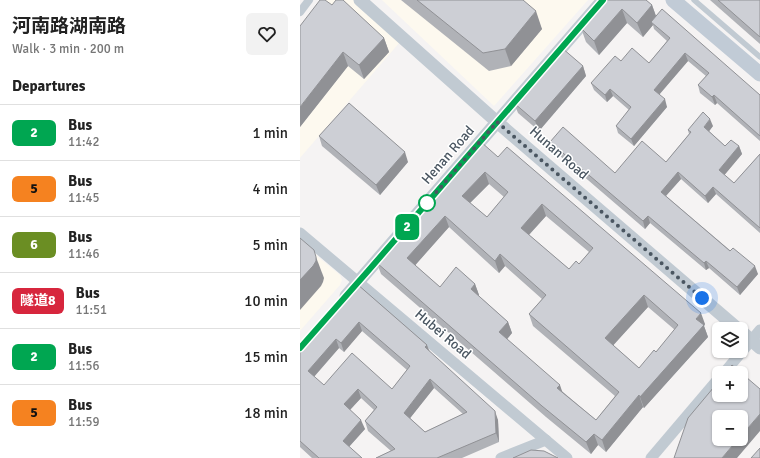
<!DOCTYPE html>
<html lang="en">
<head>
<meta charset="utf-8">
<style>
  body { margin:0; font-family:Signika,"Noto Sans SC",sans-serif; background:#f2f2f2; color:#222; height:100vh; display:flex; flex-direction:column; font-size:15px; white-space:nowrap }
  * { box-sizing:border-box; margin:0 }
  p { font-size:13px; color:#767676 }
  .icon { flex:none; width:22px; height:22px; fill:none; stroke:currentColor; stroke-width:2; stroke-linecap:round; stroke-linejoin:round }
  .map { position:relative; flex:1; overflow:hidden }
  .drawer { display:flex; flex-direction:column; background:#fff; width:300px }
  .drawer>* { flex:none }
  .badge { padding:0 8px; border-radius:6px; font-size:14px; line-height:26px }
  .tools { position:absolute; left:412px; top:322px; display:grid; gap:8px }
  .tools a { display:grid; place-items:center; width:36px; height:36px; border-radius:6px; background:#fff; box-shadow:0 1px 3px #0004; font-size:20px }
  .you { position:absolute; width:20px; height:20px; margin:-10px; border:3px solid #fff; border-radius:50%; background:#1a73e8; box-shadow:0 0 0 6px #1a73e833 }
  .map>.badge { position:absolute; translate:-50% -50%; box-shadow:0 0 0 2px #fff }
  h2 { padding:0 12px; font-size:15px; line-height:36px }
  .round { display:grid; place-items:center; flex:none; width:42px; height:42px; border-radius:6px; background:#f2f2f2 }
  .head { display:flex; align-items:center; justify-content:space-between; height:68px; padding:0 12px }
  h1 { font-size:19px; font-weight:700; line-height:30px }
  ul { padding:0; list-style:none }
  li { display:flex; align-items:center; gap:12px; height:56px; padding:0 12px; border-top:1px solid #e0e0e0 }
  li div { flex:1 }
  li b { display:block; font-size:15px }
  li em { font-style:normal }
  li .badge { min-width:44px; font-weight:700; text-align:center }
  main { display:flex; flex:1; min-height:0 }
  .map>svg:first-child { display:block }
  .commercial { fill:#fdf9ef }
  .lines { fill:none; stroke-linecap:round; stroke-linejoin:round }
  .service { stroke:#c1cad2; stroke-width:5.5 }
  .pedestrian { stroke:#c1cad2; stroke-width:8 }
  .minor { stroke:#c1cad2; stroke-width:11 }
  .tertiary { stroke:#c1cad2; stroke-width:13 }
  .secondary { stroke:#c1cbd6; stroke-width:15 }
  .wall { fill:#b0b2b7; fill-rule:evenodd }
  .shaded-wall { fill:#909195 }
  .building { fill:#cdcfd5; stroke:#909195; fill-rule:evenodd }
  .line-casing { stroke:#fff; stroke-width:9 }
  .line { stroke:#00a651; stroke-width:6 }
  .walk { stroke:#4a5661; stroke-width:4; stroke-dasharray:0 7.2 }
  .stop-dot { fill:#fff; stroke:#00a651; stroke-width:2 }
  .labels { text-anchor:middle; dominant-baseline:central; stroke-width:3; stroke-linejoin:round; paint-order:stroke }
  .street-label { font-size:14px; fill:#4a5661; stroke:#fff }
</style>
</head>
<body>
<main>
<section class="drawer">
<div class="head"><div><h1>河南路湖南路</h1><p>Walk · 3 min · 200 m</p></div><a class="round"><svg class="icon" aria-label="heart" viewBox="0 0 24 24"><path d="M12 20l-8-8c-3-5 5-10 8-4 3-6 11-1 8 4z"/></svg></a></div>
<h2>Departures</h2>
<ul>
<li><span class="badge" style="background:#00a651;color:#fff">2</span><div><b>Bus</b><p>11:42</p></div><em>1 min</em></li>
<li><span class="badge" style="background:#f58220;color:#111">5</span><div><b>Bus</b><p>11:45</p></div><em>4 min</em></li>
<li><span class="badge" style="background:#6b8e23;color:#fff">6</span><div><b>Bus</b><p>11:46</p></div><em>5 min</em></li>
<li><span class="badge" style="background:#d7263d;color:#fff">隧道8</span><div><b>Bus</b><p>11:51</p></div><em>10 min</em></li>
<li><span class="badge" style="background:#00a651;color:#fff">2</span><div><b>Bus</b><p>11:56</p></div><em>15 min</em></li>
<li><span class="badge" style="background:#f58220;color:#111">5</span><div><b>Bus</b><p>11:59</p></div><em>18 min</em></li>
</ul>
</section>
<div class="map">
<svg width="460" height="458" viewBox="0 0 460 458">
  <rect width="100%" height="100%" fill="#f5f3f3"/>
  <g class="commercial">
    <path d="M20 0H56L100 42 0 158V28Z"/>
    <path d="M82 0H288L194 106Z"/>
    <path d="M0 242 40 275 42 280 40 285 0 331Z"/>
  </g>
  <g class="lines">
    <path class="service" d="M394 0 460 57"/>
    <path class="pedestrian" d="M0 12 9 0"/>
    <g class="minor">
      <path d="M0 233 267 458"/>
      <path d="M424 373 460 330"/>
      <path d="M201 458 246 440"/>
      <path d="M351 458 419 378"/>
    </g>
    <g class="tertiary">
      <path d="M60 0 197 122 438 329"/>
      <path d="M46 296 303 0"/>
      <path d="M441 331 460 348"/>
    </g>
    <path class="secondary" d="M373 0 460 74"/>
  </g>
  <g class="wall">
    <path d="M101 0H223L242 29 211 66 189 71Z"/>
    <path d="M305 0 352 5 356 16 460 95V141L417 103 415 105 400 93 398 85 406 76 388 61 359 95 367 107 334 146 318 133 316 126 329 110 313 96 307 102 294 90 291 83 321 61 349 63 367 41 354 29 353 25 343 37 327 23 299 55 286 42 281 28Z"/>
    <path d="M410 0H460V44Z"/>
    <path d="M32 5 84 38 89 52 64 79 48 66 0 127Z"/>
    <path d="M283 66 286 76 239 131 218 113 214 103Z"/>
    <path d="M413 126 409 131 425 146H439L442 154 424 175 434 183 460 154V233L416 194 408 203 381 179 366 196 458 274 440 295 409 268 406 270 350 223 345 229 253 150 250 142 315 173 366 162 389 134 388 130Z"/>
    <path d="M19 136 108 162 80 195 22 146Z"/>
    <path d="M198 157 405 324 404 326 408 337 344 408 343 407 306 452 298 445 291 454 246 417 81 274 77 263ZM189 184 204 197 187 217 170 203ZM246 216 289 252 279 264 269 269 229 235ZM149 227 199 273 205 266 242 299 229 314 233 326 315 396 296 420 263 392 207 339 212 333 208 322 179 296V295L175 284 140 287 115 265ZM348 307 375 330 356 352 339 368 313 345Z"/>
    <path d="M57 284 127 345 130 352 198 420 199 442 162 458H76L91 451 68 431 65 421 74 410 61 398 50 410 65 429 49 447 62 458H12L0 447V348ZM62 331 107 370 92 389 24 385 14 377 39 348 44 352ZM134 388 163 414 125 432 110 418Z"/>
  </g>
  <g class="shaded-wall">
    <path d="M352 5 357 19 351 22 353 25 343 37 337 23Z"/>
    <path d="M322 9 327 23 299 55 294 41Z"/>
    <path d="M236 11 242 29 211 66 205 49Z"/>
    <path d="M84 38 89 52 64 79 59 65Z"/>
    <path d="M43 52 48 66 0 127V107Z"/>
    <path d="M385 53 388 61 357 97 354 90Z"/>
    <path d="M283 66 286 76 239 131 235 121Z"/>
    <path d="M310 89 313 96 307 102 305 95Z"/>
    <path d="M414 95 417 103 415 105 412 97Z"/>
    <path d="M365 99 367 107 334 146 331 139Z"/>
    <path d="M410 119 413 126 407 134 404 127Z"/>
    <path d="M439 146 442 154 422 178 419 170Z"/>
    <path d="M105 152 108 162 80 195 76 185Z"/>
    <path d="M185 172 189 184 166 207 162 196Z"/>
    <path d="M378 172 381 179 363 199 361 192Z"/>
    <path d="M413 187 416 194 408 203 405 196Z"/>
    <path d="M242 204 246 216 225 239 221 228Z"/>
    <path d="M145 216 149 227 111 270 107 258Z"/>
    <path d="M348 216 350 223 345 229 343 221Z"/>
    <path d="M200 254 205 266 199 273 195 261Z"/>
    <path d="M16 257 24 278 23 282 21 286 0 310V280Z"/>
    <path d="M406 261 409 268 406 270 404 263Z"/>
    <path d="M455 266 458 274 440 295 437 287Z"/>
    <path d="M175 284 179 295 175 301 171 289Z"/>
    <path d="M344 295 348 307 309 350 305 338Z"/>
    <path d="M401 313 405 324 404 326 408 337 344 408 340 397 396 319Z"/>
    <path d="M59 322 62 331 44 352 41 343Z"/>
    <path d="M208 322 212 333 203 344 199 332Z"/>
    <path d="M36 339 39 348 11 380 8 371Z"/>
    <path d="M127 345 130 354 125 347Z"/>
    <path d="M130 379 134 388 107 422 104 413Z"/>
    <path d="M260 385 264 397 257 388Z"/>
    <path d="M58 389 61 398 47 413 44 404Z"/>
    <path d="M339 395 343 407 306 452 302 440Z"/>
    <path d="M195 411 198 420 199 442 196 433Z"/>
    <path d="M460 414V431L437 458H422L438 439H441V436Z"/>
    <path d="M61 420 65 429 46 450 43 441Z"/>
    <path d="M294 434 298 445 291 454 286 442Z"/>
  </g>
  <g class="building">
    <path d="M20 0H25L32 5 36 0H43L84 38 59 65 43 52 0 107V26Z"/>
    <path d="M117 0H223L236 11 205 49 183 53Z"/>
    <path d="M305 0H346L352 5 337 23 322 9 294 41 281 28Z"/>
    <path d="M418 0H460V37Z"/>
    <path d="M362 9 460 95V136L414 95 412 97 398 85 409 73 385 53 354 90 365 99 331 139 316 126 331 107 310 89 305 95 291 83 315 56 321 61 332 48 349 63 370 38 351 22Z"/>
    <path d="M262 48 283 66 235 121 214 103Z"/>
    <path d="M49 103 105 152 76 185 19 136Z"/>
    <path d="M403 112 410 119 404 127 425 146 431 140 439 146 419 170 434 183 460 154V228L413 187 405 196 378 172 361 192 430 251 433 248 455 266 437 287 406 261 404 263 348 216 343 221 250 142 263 127 315 173 342 141 366 162 391 132 388 130Z"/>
    <path d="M181 142 198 157 207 147 401 313 396 319 404 325 340 397 339 395 302 440 294 434 286 442 242 406 77 263ZM185 172 208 192 187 217 162 196ZM242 204 293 248 279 264 276 261 269 269 221 228ZM145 216 195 261 200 254 246 295 229 314 319 392 296 420 257 388 260 385 199 332 208 322 171 289 175 284 156 267 140 287 107 258ZM344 295 378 325 356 352 354 350 339 368 305 338Z"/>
    <path d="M0 238 14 250 16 257V261L13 266 0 280Z"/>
    <path d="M57 284 127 345 125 347 195 411 196 433 137 458H76L95 449 65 421 77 407 58 389 44 404 61 420 43 441 62 458H19L0 441V348ZM59 322 110 366 92 389 52 353 24 385 8 371 36 339 41 343ZM130 379 167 412 125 432 104 413Z"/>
    <path d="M432 365 460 389V414L441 436V417H419V439H438L422 458H374L388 418 419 381V395H441V373H425Z"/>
    <path d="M460 448V458H451Z"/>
    <path d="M231 450 244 451 258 458H213Z"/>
  </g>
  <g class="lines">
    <defs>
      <path id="line" d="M0 348 68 271 303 0"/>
    </defs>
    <use href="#line" class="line-casing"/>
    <use href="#line" class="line"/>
    <path class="walk" d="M127 203 197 122 402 298"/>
  </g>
  <circle class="stop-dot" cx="127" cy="203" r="8"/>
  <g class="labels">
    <g class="street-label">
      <text transform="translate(259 153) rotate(41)">Hunan Road</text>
      <text transform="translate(148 155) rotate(-49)">Henan Road</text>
      <text transform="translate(143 334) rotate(40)">Hubei Road</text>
    </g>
  </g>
</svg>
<div class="tools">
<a><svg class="icon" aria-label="layers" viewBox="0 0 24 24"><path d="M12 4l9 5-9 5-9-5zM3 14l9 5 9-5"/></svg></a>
<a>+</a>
<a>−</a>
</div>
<div class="you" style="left:402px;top:298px"></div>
<b class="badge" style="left:107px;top:227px;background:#00a651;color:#fff">2</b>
</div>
</main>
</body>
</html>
